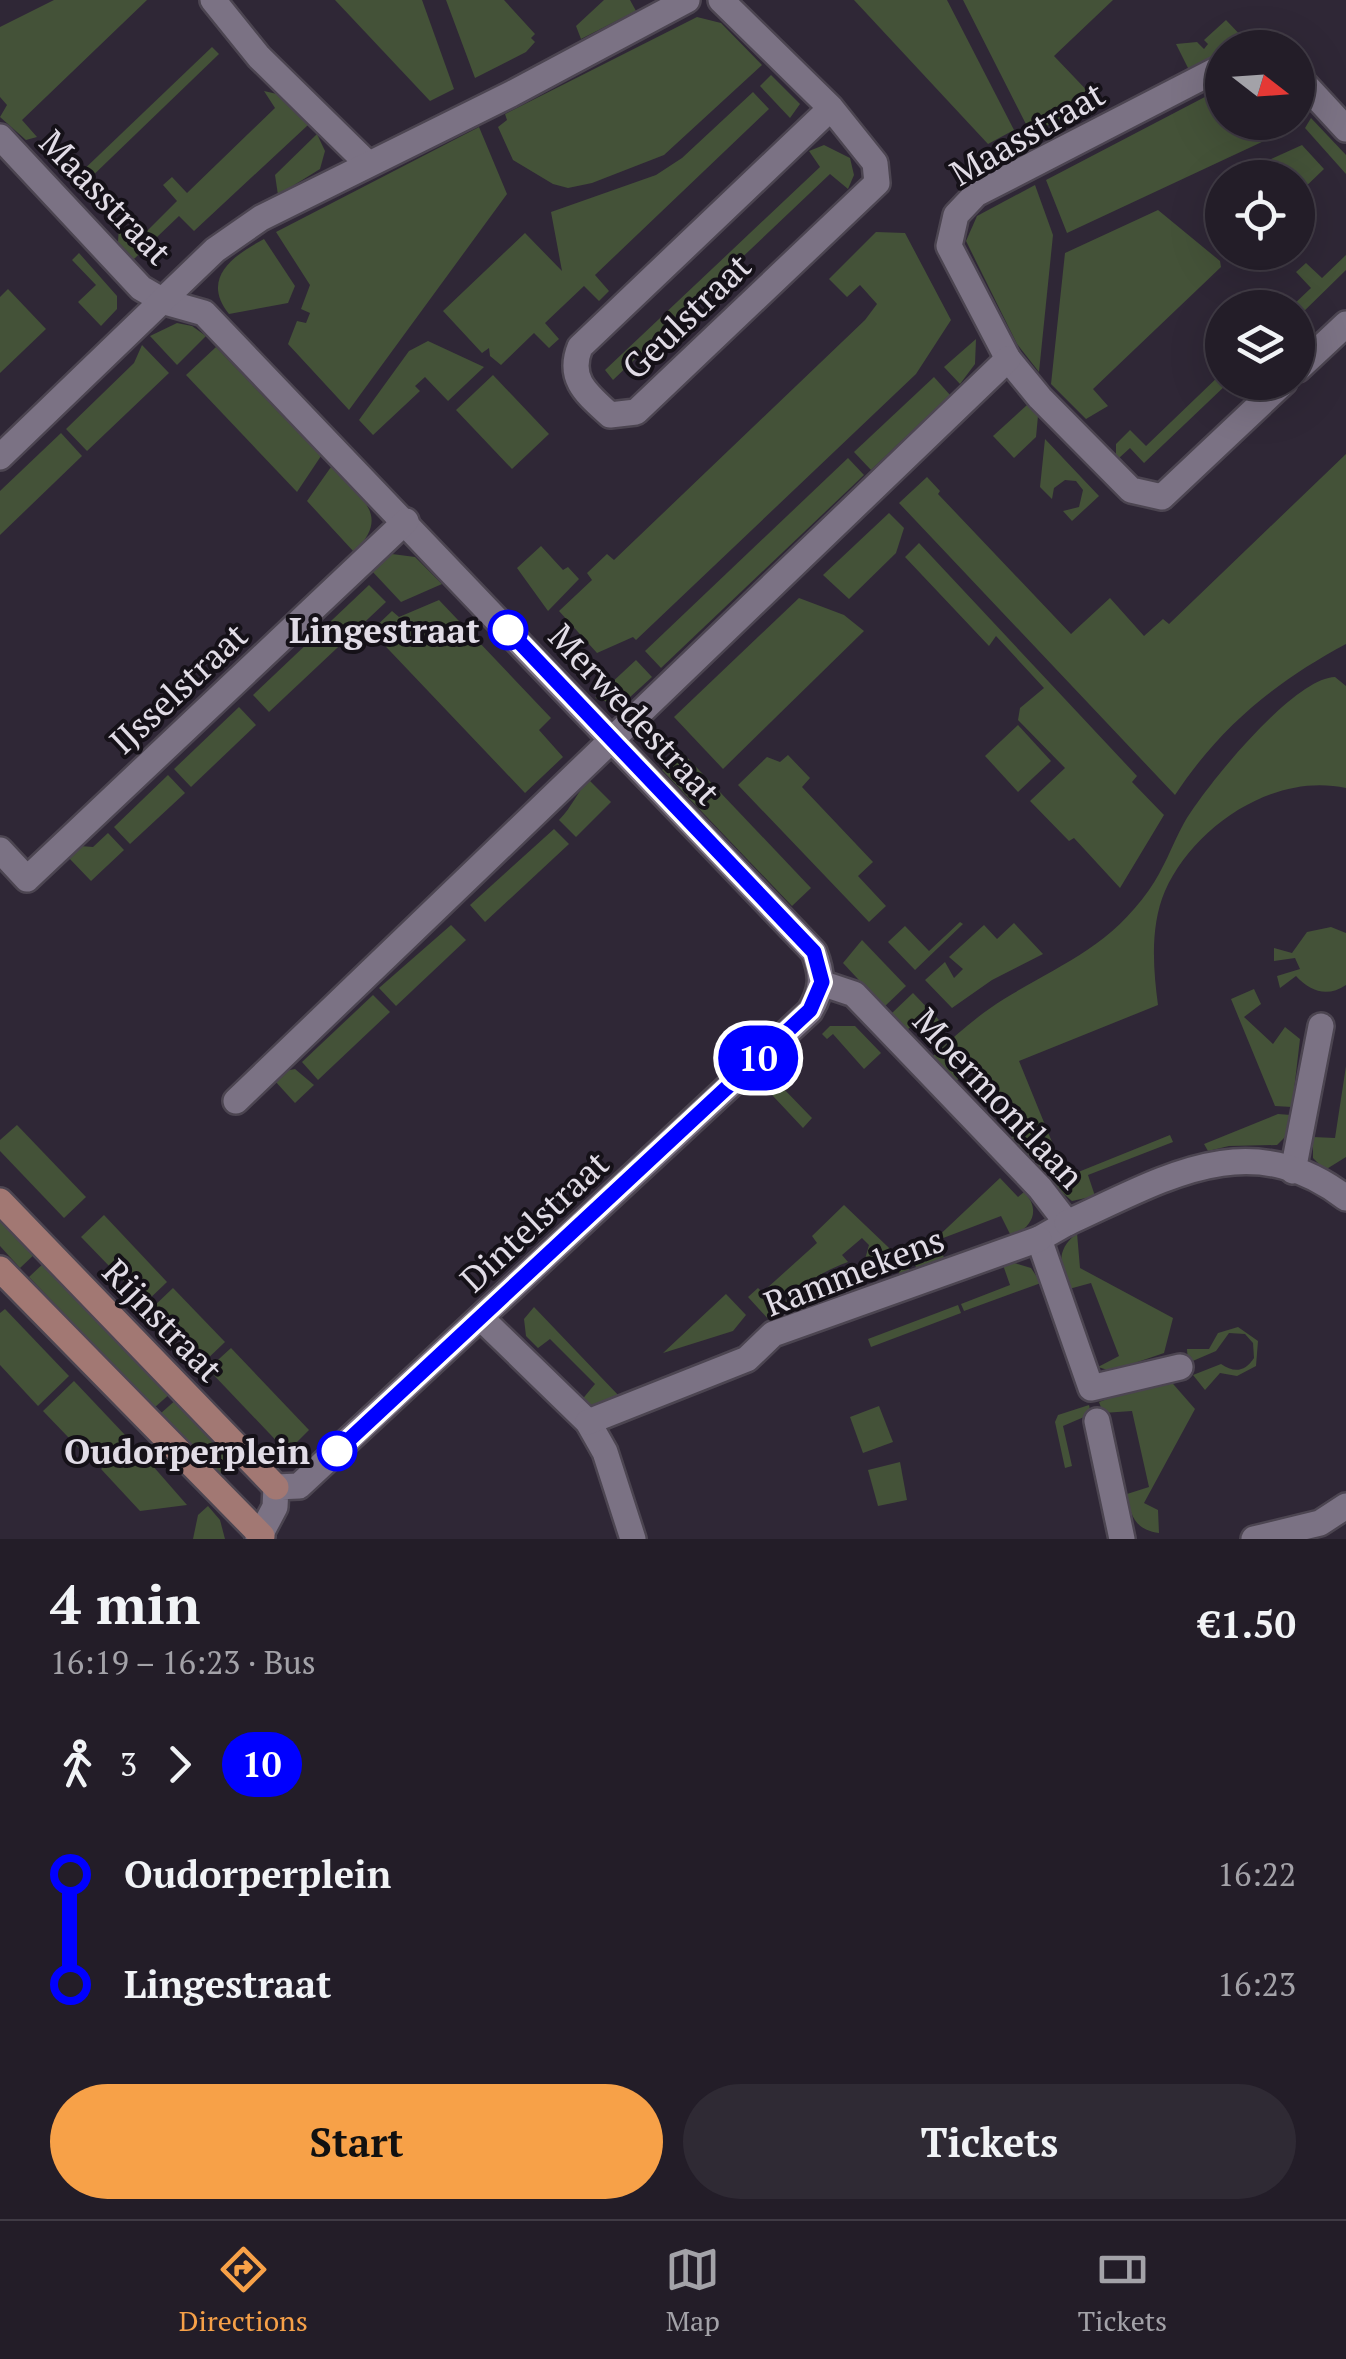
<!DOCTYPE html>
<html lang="en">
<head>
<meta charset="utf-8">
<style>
  body { margin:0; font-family:"PT Serif",serif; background:#2f2a34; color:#f1f3f6; height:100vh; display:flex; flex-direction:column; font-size:38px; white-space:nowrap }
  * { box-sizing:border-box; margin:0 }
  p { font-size:32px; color:#a3a2a8 }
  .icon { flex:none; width:55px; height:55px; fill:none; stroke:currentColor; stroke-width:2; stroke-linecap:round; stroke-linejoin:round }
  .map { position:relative; height:1539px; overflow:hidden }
  .side { display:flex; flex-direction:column; background:#231d28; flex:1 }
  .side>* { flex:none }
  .badge { padding:0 20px; border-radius:32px; font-size:35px; line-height:65px }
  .needle { width:65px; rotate:107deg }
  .controls { position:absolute; left:1205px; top:30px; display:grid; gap:20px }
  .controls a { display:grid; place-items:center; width:110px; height:110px; border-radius:50%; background:#231d28; box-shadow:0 10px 40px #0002,0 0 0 2px #403b45; font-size:50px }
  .map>.badge { position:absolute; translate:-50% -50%; box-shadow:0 0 0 5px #fff }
  .legs { display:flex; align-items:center; gap:15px; height:110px; padding:0 50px; font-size:32px }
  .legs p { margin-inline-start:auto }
  .headline { display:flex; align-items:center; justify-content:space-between; height:170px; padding:0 50px }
  h1 { font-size:55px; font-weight:700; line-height:75px }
  .action { display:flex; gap:20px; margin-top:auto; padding:20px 50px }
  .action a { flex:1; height:115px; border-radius:60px; background:#f7a148; color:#111; font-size:40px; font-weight:700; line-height:115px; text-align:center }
  .action a+a { background:#2f2a34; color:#f1f3f6 }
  ul { padding:0 50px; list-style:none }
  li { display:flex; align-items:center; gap:35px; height:110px; font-size:38px }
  li i { display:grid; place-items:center; width:15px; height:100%; margin:0 12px; background:currentColor }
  li i::after { content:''; width:25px; height:25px; margin:-12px; border:8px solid; border-radius:50%; background:#231d28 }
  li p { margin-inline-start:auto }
  li:first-child i { background:linear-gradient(#0000 50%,currentColor 0) }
  li:last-child i { background:linear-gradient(currentColor 50%,#0000 0) }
  .dock { display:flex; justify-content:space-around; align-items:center; height:140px; border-top:2px solid #403b45; background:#231d28; font-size:28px; color:#a3a2a8 }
  .dock a { display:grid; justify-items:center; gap:5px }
  .dock .active { color:#f7a148 }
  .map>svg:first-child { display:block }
  .green { fill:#445238 }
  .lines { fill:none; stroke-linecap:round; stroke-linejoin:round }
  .street-casing { stroke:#4c4551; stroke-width:30 }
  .secondary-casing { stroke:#4c4551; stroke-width:30 }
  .street { stroke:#7b7284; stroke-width:25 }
  .secondary { stroke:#a27873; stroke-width:25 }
  .line-1-casing { stroke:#fff; stroke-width:22 }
  .line-1 { stroke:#00f; stroke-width:15 }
  .stop-1-dot { fill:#fff; stroke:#00f; stroke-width:5 }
  .labels { text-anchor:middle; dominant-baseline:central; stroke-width:8; stroke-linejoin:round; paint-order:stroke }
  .street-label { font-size:35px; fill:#e1dce6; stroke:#151118 }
  .stop-label { font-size:35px; font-weight:bold; fill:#e1dce6; stroke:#151118; text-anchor:end }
</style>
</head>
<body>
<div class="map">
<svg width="1346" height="1539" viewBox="0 0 1346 1539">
  <rect width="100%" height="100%" fill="#2f2736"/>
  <g class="green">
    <path d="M54 0H147L22 120 37 137 26 140 0 117 7 105 0 97V27Z"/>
    <path d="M335 0H422L454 89 430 101Z"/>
    <path d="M446 0H504L535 34 531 38 535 42 526 52 475 78Z"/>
    <path d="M604 0H630L636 11 581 39 576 26Z"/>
    <path d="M854 0H947L1014 130 988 144Z"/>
    <path d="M963 0H1113L1054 56 1096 100 1031 134Z"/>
    <path d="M697 17 721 23 762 65 664 155 592 183 568 188 553 184 513 160 498 127 507 120 505 114Z"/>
    <path d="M1226 20 1246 41 1222 48V53L1189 70 1176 44 1197 42 1204 49 1208 44 1204 40Z"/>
    <path d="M212 47 219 54 83 185 76 177Z"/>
    <path d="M771 75 800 104 790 118 760 86Z"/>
    <path d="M1222 88V122L1295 123 1294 127 1067 233 1046 180Z"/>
    <path d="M264 91 277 94 308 125 194 231 179 216 134 259 118 242 119 226 137 241 177 201 163 185 172 177 187 193 275 108Z"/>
    <path d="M753 92 769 109 595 275 609 291 599 301 584 286 545 323 559 339 549 348 534 333 501 365 490 356 489 348 482 353 443 311 525 233 562 271 551 212 656 175 682 158Z"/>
    <path d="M1311 118 1346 155V174L1305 128Z"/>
    <path d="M479 127 507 194 349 410 288 344 297 321 306 323 310 313 301 309 310 285 276 232Z"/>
    <path d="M317 134 325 151 320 169 278 195 275 175Z"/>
    <path d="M824 145 850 158 854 175 848 189 830 174 613 380 605 370 820 167 809 151Z"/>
    <path d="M1302 145 1324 169 1298 194V178L1263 177 1256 166Z"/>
    <path d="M1035 185 1053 235 1039 372 1017 344 966 241 977 216Z"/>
    <path d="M1158 210 1220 261 1221 267 1093 389 1108 406 1086 419 1051 384 1065 253Z"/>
    <path d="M876 232 905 233 951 320 916 374 636 640 633 637 597 653 559 611 592 580 587 573 607 554 614 560 865 320 877 304 860 285 847 297 829 279Z"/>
    <path d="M264 239 295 286 288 303 229 314C200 278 234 255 264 239Z"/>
    <path d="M79 253 117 296V309L101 326 78 302 96 285 72 260Z"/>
    <path d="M1346 255V270L1298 317V308L1291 307 1311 288 1296 272 1306 263 1322 278Z"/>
    <path d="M8 289 46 329 0 373V297Z"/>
    <path d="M177 323 192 326 206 336 177 365 150 336Z"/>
    <path d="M976 339 975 364 960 384 944 367Z"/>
    <path d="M428 341 484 367 448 401 425 377 415 386 420 391 373 435 359 420 409 351Z"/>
    <path d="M142 345 169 373 87 451 66 429 134 363Z"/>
    <path d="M216 347 321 456 297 492 186 375Z"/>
    <path d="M1222 373V382L1228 383 1144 463 1130 448 1119 458 1116 455V444L1130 430 1146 446Z"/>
    <path d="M493 375 549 434 512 469 456 410Z"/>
    <path d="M934 377 950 395 871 470 854 452Z"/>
    <path d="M1027 405 1038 416 1036 437 1014 458 993 436Z"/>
    <path d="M61 433 82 456 0 535V491Z"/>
    <path d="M1045 439 1099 496 1072 521 1063 511 1079 507 1083 490 1076 481 1065 480 1054 488 1052 499 1040 487Z"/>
    <path d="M1346 454V644C1275 682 1220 727 1175 795L899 503 927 477 940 491 938 494 1071 634 1110 598 1144 636 1163 619 1169 624Z"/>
    <path d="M848 458 864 475 661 668 645 651Z"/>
    <path d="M331 467C359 497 393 514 354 552L307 501Z"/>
    <path d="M889 513 904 528 896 553 849 599 823 575Z"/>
    <path d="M919 543 1137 776 1132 782 1164 815 1120 888 1074 838 1069 841 1030 801 1065 768 1018 720 1020 708 1044 688 996 636 989 646 905 557Z"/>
    <path d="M541 546 563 570 568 567 579 579 548 611 517 568Z"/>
    <path d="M392 554 415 557 442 584 401 602 371 570Z"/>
    <path d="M369 585 386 602 269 712 253 695Z"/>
    <path d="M799 598 844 615 864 631 723 769 674 717Z"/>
    <path d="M439 600 551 718 539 730 563 757 525 793 371 631 392 611 399 617Z"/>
    <path d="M636 660 652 677 629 698 614 704 595 698Z"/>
    <path d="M1335 677 1346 686V788C1274 772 1194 826 1165 891 1150 926 1153 968 1158 1005L1019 1061 1063 1169 1054 1173 1045 1164 1039 1170 1010 1139 1025 1122 973 1067 956 1081 933 1056C956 1035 978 1015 1004 999 1061 964 1108 948 1149 890 1164 869 1172 845 1184 823 1205 787 1293 678 1335 677Z"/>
    <path d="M239 707 256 725 191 787 174 769Z"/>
    <path d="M1018 725 1051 761 1018 792 985 756Z"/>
    <path d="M681 751 811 888 792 906 662 770Z"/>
    <path d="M788 755 810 778 802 787 873 862 858 876 886 906 869 922 738 785 767 757 780 762Z"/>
    <path d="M168 775 185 793 130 844 114 827Z"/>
    <path d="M589 780 611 802 576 837 559 820C573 806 576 793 589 780Z"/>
    <path d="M554 829 569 844 485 922 470 905Z"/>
    <path d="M108 833 124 850 91 881 69 858 80 846 93 847Z"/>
    <path d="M960 922 963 924 915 970 888 942 905 926 929 951Z"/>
    <path d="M1014 923 1043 954 992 980 952 1008 925 980 945 962 954 978 963 969 949 957 984 925 997 939Z"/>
    <path d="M451 925 466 940 396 1006 379 988Z"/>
    <path d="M1331 927 1346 933V985C1327 998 1310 991 1296 976L1280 988 1277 976 1300 969 1295 958 1274 961V948L1292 953 1307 932Z"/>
    <path d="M862 940 906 986 884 1007 843 963Z"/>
    <path d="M1254 989 1261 1004 1244 1017 1273 1044 1285 1027 1300 1039 1292 1107 1275 1106 1231 999Z"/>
    <path d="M913 993 939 1020 928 1031 917 1021 906 1031 891 1014Z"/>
    <path d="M373 995 390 1012 318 1080 302 1062Z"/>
    <path d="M830 1026H855L881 1053 864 1069 833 1034 827 1039 822 1034Z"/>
    <path d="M784 1061 796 1068 780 1085 812 1118 803 1128 759 1081Z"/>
    <path d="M1346 1066V1157L1325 1170 1313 1158V1137L1335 1138Z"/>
    <path d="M295 1069 314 1085 295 1103 275 1081 285 1071Z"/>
    <path d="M1278 1114 1291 1115 1287 1135 1277 1145 1229 1146 1208 1151 1204 1144Z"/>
    <path d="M17 1125 86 1197 64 1218 0 1151V1140Z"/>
    <path d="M1170 1135 1173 1142 1088 1175 1095 1196 1072 1201 1051 1183Z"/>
    <path d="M1000 1178 1018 1197 1024 1192C1041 1209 1033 1228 1011 1236L1001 1216 938 1240 945 1261 918 1272 913 1260Z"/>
    <path d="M844 1205 908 1266 911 1275 901 1277 892 1257 850 1273 857 1293 852 1296 842 1271 864 1263 869 1245 862 1238 842 1255 848 1262C820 1272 802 1287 776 1300L766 1289 817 1243 812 1236Z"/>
    <path d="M0 1211 38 1251 20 1268 0 1246Z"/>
    <path d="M104 1215 167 1282 145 1303 81 1237Z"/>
    <path d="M1077 1233 1080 1268 1173 1318 1164 1353 1111 1371 1098 1367 1119 1356 1091 1283 1069 1289C1060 1265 1055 1251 1077 1233Z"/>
    <path d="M46 1261 172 1392 154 1408 29 1277Z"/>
    <path d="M1011 1262 1031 1268 1041 1283 964 1311 961 1304 1010 1285 1003 1265Z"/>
    <path d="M829 1276 839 1299 771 1322 748 1297 758 1288 776 1305 811 1290Z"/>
    <path d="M173 1288 225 1342 202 1364 151 1309Z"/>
    <path d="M726 1294 746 1315 733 1331 663 1353Z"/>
    <path d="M958 1305 961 1313 871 1347 868 1339Z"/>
    <path d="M534 1307 620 1397 591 1408 580 1402 595 1384 550 1339 538 1348 526 1336 524 1319Z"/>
    <path d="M5 1309 69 1376 38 1406 0 1365V1313Z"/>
    <path d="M1238 1327 1258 1341 1256 1366 1237 1376 1220 1373 1205 1390 1193 1375 1221 1364C1234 1373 1245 1372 1254 1358L1253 1343 1245 1334 1229 1333 1216 1351 1188 1363 1187 1349H1209L1218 1333Z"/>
    <path d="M231 1348 309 1430 287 1452 208 1369Z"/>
    <path d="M1167 1377 1195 1409 1144 1503 1158 1510 1159 1533C1135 1530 1130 1515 1127 1494L1149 1487 1132 1411 1103 1413 1099 1402Z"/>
    <path d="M74 1381 126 1436 95 1465 43 1411Z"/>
    <path d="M178 1398 236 1459 219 1476 160 1414Z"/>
    <path d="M1089 1405 1091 1414 1063 1426 1072 1466 1065 1468 1055 1422 1058 1415Z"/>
    <path d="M879 1406 893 1442 863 1453 850 1417Z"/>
    <path d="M131 1441 187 1505 140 1511 101 1469Z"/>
    <path d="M900 1462 907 1500 878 1506 868 1470Z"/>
    <path d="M208 1506 220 1520 225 1539H193L198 1515Z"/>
  </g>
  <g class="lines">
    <defs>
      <g id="street">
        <path d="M213 0 259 57 368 164"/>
        <path d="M721 0 831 108 875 163 877 183 636 412 610 415C587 394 567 379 580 347L831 108"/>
        <path d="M1222 67 976 194 956 215 949 246 1008 359 1040 398 1131 490 1162 497 1284 382"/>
        <path d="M1298 77 1346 129"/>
        <path d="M0 137 141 288 165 302 204 313 814 952C823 975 823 989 810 1011L299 1486 276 1487 275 1507 258 1539"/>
        <path d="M1298 369 1346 324"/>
        <path d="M0 457 215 250 261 218 511 94 687 0"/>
        <path d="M0 850 27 879 406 521"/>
        <path d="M821 983 854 994 1040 1188 1067 1223 1039 1239 1091 1388 1180 1367"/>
        <path d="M236 1101 1008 359"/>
        <path d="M1293 1171 1321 1026"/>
        <path d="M1067 1223C1162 1180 1249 1123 1346 1198"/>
        <path d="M481 1318 588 1422 605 1452 633 1539"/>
        <path d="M1097 1421 1122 1539"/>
        <path d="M588 1422 747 1359 773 1334 1039 1239"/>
        <path d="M1254 1539 1320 1523 1346 1506"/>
      </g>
      <g id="secondary">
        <path d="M0 1201 276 1487"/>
        <path d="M0 1269 262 1536"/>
      </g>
    </defs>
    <use href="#street" class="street-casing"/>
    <use href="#secondary" class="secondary-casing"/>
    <use href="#street" class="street"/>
    <use href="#secondary" class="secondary"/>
  </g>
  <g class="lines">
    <defs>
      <path id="line-1" d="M337 1451 810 1010 822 982 814 952 508 630"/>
    </defs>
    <use href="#line-1" class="line-1-casing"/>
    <use href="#line-1" class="line-1"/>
  </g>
  <g class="stop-1-dot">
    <circle cx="508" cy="630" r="18"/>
    <circle cx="337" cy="1451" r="18"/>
  </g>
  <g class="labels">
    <g class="street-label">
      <text transform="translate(1027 133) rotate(-30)">Maasstraat</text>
      <text transform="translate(106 197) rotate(46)">Maasstraat</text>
      <text transform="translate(686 316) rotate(-44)">Geulstraat</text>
      <text transform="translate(178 688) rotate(-43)">IJsselstraat</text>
      <text transform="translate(635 714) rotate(47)">Merwedestraat</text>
      <text transform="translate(999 1098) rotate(47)">Moermontlaan</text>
      <text transform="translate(534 1221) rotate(-43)">Dintelstraat</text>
      <text transform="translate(854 1271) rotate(-21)">Rammekens</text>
      <text transform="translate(163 1320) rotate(46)">Rijnstraat</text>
    </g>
    <g class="stop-label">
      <text x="480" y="630">Lingestraat</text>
      <text x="310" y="1451">Oudorperplein</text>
    </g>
  </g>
</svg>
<div class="controls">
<a><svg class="needle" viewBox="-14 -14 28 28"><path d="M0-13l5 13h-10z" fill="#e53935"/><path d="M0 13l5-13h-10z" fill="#a3a2a8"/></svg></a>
<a><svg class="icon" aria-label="locate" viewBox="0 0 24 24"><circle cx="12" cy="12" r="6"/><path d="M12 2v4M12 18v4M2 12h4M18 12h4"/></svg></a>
<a><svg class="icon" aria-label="layers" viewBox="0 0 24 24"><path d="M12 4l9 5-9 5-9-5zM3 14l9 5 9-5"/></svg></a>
</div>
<b class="badge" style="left:758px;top:1058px;background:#00f;color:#fff">10</b>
</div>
<section class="side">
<div class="headline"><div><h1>4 min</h1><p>16:19 – 16:23 · Bus</p></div><b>€1.50</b></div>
<div class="legs"><svg class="icon" aria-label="walk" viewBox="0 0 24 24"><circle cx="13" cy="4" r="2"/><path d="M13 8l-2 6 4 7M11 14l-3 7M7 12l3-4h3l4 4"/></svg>3<svg class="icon" aria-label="forward" viewBox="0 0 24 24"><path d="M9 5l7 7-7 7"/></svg><b class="badge" style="background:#00f;color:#fff">10</b></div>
<ul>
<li><i style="color:#00f"></i><b>Oudorperplein</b><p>16:22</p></li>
<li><i style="color:#00f"></i><b>Lingestraat</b><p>16:23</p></li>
</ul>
<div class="action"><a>Start</a><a>Tickets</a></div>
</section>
<nav class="dock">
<a class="active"><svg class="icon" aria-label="directions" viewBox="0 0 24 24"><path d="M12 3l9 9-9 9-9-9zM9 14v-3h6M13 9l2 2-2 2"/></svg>Directions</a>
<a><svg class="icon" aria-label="map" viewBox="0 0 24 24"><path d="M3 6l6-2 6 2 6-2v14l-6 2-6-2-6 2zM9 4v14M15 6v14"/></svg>Map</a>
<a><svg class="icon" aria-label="tickets" viewBox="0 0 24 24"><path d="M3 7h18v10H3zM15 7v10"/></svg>Tickets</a>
</nav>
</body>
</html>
